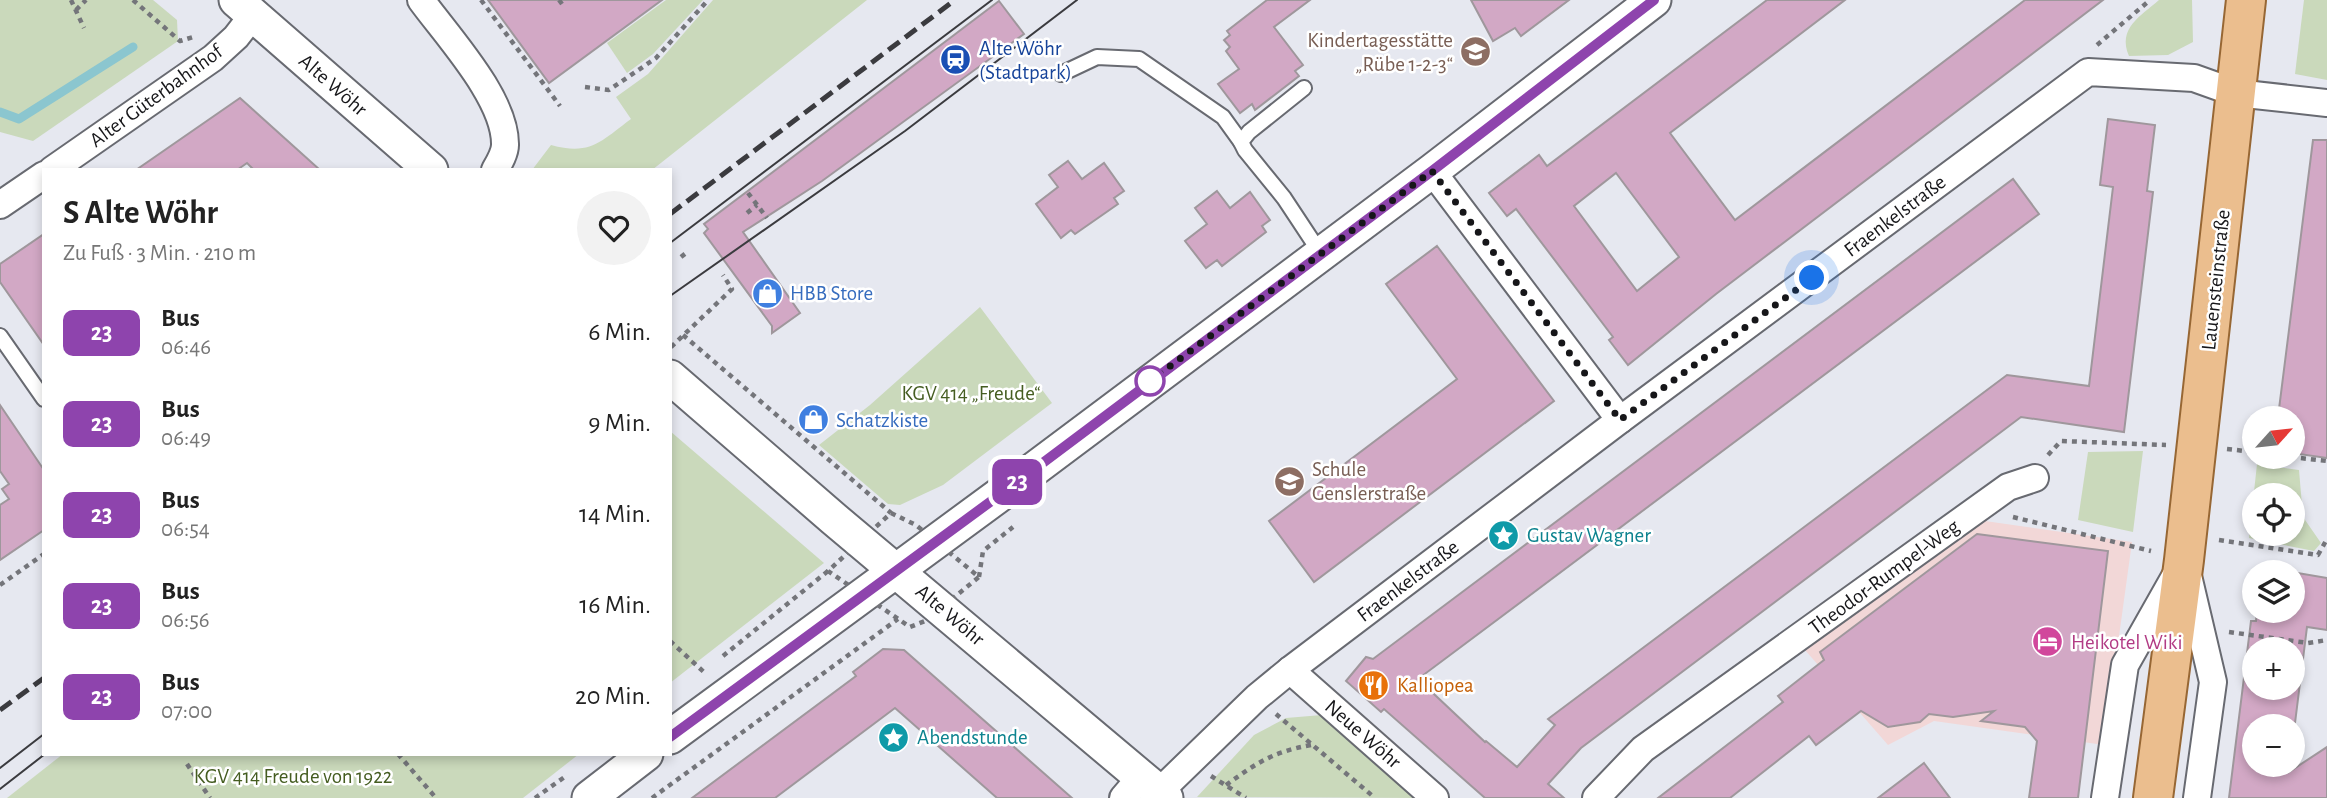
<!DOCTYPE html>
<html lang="de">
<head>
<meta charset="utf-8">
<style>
  body { margin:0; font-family:"Alegreya Sans",sans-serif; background:#f2f2f2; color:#222; height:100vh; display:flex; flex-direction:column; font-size:26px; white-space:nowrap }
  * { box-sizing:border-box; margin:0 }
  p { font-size:23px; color:#767676 }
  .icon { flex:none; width:38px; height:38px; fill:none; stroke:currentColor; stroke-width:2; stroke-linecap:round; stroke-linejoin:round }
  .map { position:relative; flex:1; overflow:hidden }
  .panel { position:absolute; left:42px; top:168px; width:630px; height:588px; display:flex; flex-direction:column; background:#fff; border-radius:0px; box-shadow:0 4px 10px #0003 }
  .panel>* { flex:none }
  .badge { padding:0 14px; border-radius:10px; font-size:24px; line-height:46px }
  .needle { width:46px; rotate:63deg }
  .buttons { position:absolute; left:2242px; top:406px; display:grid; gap:14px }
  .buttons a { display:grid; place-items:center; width:63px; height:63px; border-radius:50%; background:#fff; box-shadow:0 4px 10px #0003; font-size:35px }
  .you { position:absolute; width:35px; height:35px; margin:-18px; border:5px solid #fff; border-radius:50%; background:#1a73e8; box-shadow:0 0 0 10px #1a73e833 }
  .map>.badge { position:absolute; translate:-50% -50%; box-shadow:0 0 0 4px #fff }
  .round { display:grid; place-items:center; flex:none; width:74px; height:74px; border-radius:37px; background:#f2f2f2 }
  .summary { display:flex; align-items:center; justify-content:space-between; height:119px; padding:0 21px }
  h1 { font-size:33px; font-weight:700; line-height:52px }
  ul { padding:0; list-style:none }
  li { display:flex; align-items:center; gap:21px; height:91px; padding:0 21px }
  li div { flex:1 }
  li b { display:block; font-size:26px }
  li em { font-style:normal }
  li .badge { min-width:77px; font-weight:700; text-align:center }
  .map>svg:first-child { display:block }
  .commercial { fill:#f2d7d7 }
  .green { fill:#cad9bb; fill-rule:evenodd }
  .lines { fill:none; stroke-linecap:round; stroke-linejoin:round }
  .stream { stroke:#8bc6cf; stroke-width:9 }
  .building { fill:#d2a8c5; stroke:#9f979c; stroke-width:2; fill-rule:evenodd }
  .service-casing { stroke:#686a71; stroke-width:18 }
  .minor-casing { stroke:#686a71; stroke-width:30 }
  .tertiary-casing { stroke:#686a71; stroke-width:37 }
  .primary-casing { stroke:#976734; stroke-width:42 }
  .path { stroke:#74757a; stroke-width:4.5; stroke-dasharray:5 5; stroke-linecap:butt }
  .service { stroke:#fff; stroke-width:14 }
  .minor { stroke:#fff; stroke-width:26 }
  .tertiary { stroke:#fff; stroke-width:33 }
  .primary { stroke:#ebbe8e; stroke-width:38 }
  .tram { stroke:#3b3b3f; stroke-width:2 }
  .rail { stroke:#3b3b3f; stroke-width:5; stroke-dasharray:14 7; stroke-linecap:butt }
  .line-casing { stroke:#fff; stroke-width:16 }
  .line { stroke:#8e44ad; stroke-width:10 }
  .walk { stroke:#161619; stroke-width:7; stroke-dasharray:0 12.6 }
  .stop-dot { fill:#fff; stroke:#8e44ad; stroke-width:3.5 }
  .labels { text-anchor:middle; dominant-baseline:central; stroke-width:5; stroke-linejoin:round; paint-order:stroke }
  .education-label { font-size:21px; fill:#785e54; stroke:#fff; text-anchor:end }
  .transit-label { font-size:21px; fill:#164399; stroke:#fff; text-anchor:start }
  .street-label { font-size:21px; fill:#161619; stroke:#fff }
  .shop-label { font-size:21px; fill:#366cbe; stroke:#fff; text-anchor:start }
  .park-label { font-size:21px; fill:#455d21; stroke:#fff }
  .culture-label { font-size:21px; fill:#0d838f; stroke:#fff; text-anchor:start }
  .hotel-label { font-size:21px; fill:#b23c85; stroke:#fff; text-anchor:start }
  .food-label { font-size:21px; fill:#c56008; stroke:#fff; text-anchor:start }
</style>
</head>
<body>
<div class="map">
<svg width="2327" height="798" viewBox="0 0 2327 798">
  <rect width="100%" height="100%" fill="#e6e8f0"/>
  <path class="commercial" d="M1985 521 2132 542 2104 745 1934 721 1888 745 1805 650Z"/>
  <g class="green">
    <path d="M0 0H153L177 20 178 41 33 141 0 132Z"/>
    <path d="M666 0H703L653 54 627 73 607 43Z"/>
    <path d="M713 0H867L652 170H532L551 145C591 156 601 141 631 119L616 97 648 74Z"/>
    <path d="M2159 0H2192L2193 42 2168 55 2129 56C2117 28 2141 16 2159 0Z"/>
    <path d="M2304 0H2327V80L2295 74Z"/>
    <path d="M980 307 1052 403 943 485 900 505 888 504 819 445 870 405Z"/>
    <path d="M670 431 824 563 670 683Z"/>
    <path d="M2143 451 2133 532 2078 520 2088 452Z"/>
    <path d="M2257 464 2299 470 2303 517 2321 543 2314 551 2249 538ZM2254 495H2292V534H2254Z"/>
    <path d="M1322 715 1418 798 1197 797 1254 735 1286 718Z"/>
    <path d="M63 754H579L523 798H7Z"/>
  </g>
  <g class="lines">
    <path class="stream" d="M0 112 19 119 133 47"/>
  </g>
  <g class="building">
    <path d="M488 0H662L549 83Z"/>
    <path d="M1267 0H1310L1274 27 1303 65 1295 71 1299 76 1255 110 1252 104 1240 113 1218 84 1239 69 1226 51 1230 47 1224 40 1230 35 1227 31Z"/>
    <path d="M1471 0H1569L1521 36 1515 28 1493 41Z"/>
    <path d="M1767 0H1845L1670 133 1735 220 2025 0H2103L1716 294 1628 365 1609 340 1613 337 1516 209 1507 216 1489 193 1539 155 1547 166ZM1616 173 1679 257 1637 291 1574 206Z"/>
    <path d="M999 1 1024 34 822 181 743 232 800 313 772 333V326L704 233 708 229 704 224Z"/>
    <path d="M240 98 320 170H254L247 163 237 170H136Z"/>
    <path d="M2108 119 2155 125 2147 191 2153 192 2124 432 2021 417 1581 748 1548 784 1564 798H1485L1384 709 1381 712 1346 681 1366 657 1373 659 2013 179 2039 214 1418 679 1485 742 1486 741 1517 767 1555 725 1548 719 2007 375 2089 386 2113 187 2100 185Z"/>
    <path d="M2313 140H2327V458L2292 453V418H2284V410L2279 409Z"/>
    <path d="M1068 161 1082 179 1104 163 1124 191 1114 198 1118 204 1075 234 1071 230 1061 238 1036 204 1058 187 1049 175Z"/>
    <path d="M1217 191 1230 208 1250 192 1270 220 1262 226 1266 232 1222 266 1217 260 1206 268 1185 241 1207 224 1195 208Z"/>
    <path d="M44 234V345L0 282V264Z"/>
    <path d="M1437 246 1554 401 1314 582 1269 521 1457 379 1386 284Z"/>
    <path d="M0 405 44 470V530L0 560V505L9 499 2 489 9 484 0 471Z"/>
    <path d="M1977 534 2108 551 2078 798H2029L2037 741 2025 727 1981 721 1994 711 1953 717 1929 714 1920 722 1888 727 1861 711 1816 745 1809 736 1730 798H1658L1783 702 1778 696 1824 660 1820 652Z"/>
    <path d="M2262 567 2327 578V630L2307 627 2292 747V726H2254V765H2290L2289 772 2327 747V798H2229L2251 621H2256L2257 611H2292V572H2261ZM2254 649H2292V688H2254Z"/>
    <path d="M883 649 904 650 1072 798H997L895 708 775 798H692L856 676 853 672Z"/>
    <path d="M1924 763 1950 798H1878Z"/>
  </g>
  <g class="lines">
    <defs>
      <g id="service">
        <path d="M1061 74 1097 57 1139 59 1223 117 1241 142"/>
        <path d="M1304 88 1249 132 1241 142 1245 150 1284 198 1321 254"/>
        <path d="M0 336 44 399"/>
      </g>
      <g id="minor">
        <path d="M421 0C448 37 506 99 505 145 505 153 499 163 495 170"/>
        <path d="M52 170 213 58 236 37 253 15"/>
        <path d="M1432 171 1620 420"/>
        <path d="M0 205 44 175"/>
        <path d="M2189 580 2213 682 2197 798"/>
        <path d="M1290 670 1435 798"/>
        <path d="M1159 792 1257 697 1290 670 1620 420 2088 72 2194 78 2236 93 2327 103"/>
        <path d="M1123 798 1141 777"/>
        <path d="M1596 798 1643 749 2008 487 2035 478"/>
        <path d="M2105 798 2125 665 2177 573"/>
      </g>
      <g id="tertiary">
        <path d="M236 0 431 170"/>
        <path d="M670 377 834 519 1166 798"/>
        <path d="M670 737 1002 493 1432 171 1654 0"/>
        <path d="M589 798 646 754"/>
      </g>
      <path id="primary" d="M2153 798 2184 560 2246 0"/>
    </defs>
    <use href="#service" class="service-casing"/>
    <use href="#minor" class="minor-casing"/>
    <use href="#tertiary" class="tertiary-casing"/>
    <use href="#primary" class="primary-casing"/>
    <g class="path">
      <path d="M71 0 84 28"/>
      <path d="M133 0 180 41 193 37"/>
      <path d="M481 0 560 106"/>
      <path d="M559 0 565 8"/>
      <path d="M76 10 86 0"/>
      <path d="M2097 45 2150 0"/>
      <path d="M585 87 609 90 656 58 708 0"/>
      <path d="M748 193 767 218"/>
      <path d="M747 213 757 205"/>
      <path d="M681 257 686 253"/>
      <path d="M683 335 891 513"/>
      <path d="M671 347 732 289 723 275"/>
      <path d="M2227 449 2254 452"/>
      <path d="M2048 455 2061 441 2166 445"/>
      <path d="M2291 457 2327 461"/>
      <path d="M891 513 916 525 979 577 925 621 910 627 828 571Z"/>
      <path d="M2013 517 2151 551"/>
      <path d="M2219 540 2318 555 2327 539"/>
      <path d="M979 577 983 551 1013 527"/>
      <path d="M0 585 44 554"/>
      <path d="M2229 632 2308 643 2327 640"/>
      <path d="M670 641 706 674"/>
      <path d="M723 656 828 571"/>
      <path d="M1276 714 1375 798"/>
      <path d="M398 754 436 798"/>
      <path d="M187 764 210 798"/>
      <path d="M1211 776 1246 798"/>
      <path d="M1226 785C1257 763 1272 752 1311 745"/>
      <path d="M535 798 566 776"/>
      <path d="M652 798 898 619"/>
    </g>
    <use href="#service" class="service"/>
    <use href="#minor" class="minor"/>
    <use href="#tertiary" class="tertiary"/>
    <use href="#primary" class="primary"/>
    <g class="tram">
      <path d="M670 243 992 0"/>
      <path d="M670 296 905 131 1077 0"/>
      <path d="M0 768 44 734"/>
      <path d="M0 789 45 754"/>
    </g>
    <g class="rail">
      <path d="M670 214 955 0"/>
      <path d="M0 710 44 678"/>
    </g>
  </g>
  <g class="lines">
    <defs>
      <path id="line" d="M670 737 1020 480 1432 171 1654 0"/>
    </defs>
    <use href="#line" class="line-casing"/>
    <use href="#line" class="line"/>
    <path class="walk" d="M1150 381 1432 171 1620 420 1812 278"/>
  </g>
  <defs>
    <symbol id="school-disc" viewBox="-11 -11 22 22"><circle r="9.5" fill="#8d6e63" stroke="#fff"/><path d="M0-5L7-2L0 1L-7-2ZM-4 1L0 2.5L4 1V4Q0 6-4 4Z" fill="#fff"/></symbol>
    <symbol id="station-disc" viewBox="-11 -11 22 22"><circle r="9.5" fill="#1a4fb4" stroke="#fff"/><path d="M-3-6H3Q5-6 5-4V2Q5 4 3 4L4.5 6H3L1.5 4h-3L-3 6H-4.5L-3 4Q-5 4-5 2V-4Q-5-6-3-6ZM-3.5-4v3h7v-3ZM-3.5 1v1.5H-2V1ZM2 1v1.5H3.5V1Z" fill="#fff"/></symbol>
    <symbol id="shop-disc" viewBox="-11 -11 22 22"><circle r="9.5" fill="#3f7fe0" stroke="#fff"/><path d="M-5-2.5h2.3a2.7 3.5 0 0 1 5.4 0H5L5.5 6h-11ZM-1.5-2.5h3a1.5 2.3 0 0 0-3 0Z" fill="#fff"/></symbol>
    <symbol id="sight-disc" viewBox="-11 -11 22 22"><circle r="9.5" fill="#0f9aa8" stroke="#fff"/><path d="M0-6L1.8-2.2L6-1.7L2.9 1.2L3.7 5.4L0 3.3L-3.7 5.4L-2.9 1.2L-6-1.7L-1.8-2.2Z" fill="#fff"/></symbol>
    <symbol id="hotel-disc" viewBox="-11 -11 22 22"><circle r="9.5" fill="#d1479c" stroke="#fff"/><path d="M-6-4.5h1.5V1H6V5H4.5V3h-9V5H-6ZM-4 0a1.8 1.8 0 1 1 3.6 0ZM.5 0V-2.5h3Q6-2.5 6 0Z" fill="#fff"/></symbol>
    <symbol id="restaurant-disc" viewBox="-11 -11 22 22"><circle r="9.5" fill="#e8710a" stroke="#fff"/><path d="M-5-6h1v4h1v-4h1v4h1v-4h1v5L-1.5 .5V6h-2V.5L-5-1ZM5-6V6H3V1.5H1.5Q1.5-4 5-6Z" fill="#fff"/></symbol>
  </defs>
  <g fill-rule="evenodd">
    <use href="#school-disc" x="1458" y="34" width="35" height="35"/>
    <use href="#station-disc" x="938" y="42" width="35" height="35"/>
    <use href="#shop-disc" x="750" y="276" width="35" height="35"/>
    <use href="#shop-disc" x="796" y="402" width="35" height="35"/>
    <use href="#school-disc" x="1272" y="464" width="35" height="35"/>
    <use href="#sight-disc" x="1486" y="518" width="35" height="35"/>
    <use href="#hotel-disc" x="2030" y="624" width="35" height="35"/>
    <use href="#restaurant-disc" x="1356" y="668" width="35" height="35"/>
    <use href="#sight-disc" x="876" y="720" width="35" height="35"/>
  </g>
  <circle class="stop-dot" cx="1150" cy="381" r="14"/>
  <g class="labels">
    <g class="education-label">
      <text x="1453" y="40">Kindertagesstätte<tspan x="1453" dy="24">„Rübe 1-2-3“</tspan></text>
      <text x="1312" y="469" text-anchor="start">Schule<tspan x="1312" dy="24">Genslerstraße</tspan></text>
    </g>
    <g class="transit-label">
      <text x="979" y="48">Alte Wöhr<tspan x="979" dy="24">(Stadtpark)</tspan></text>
    </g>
    <g class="street-label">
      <text transform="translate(333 85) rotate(41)">Alte Wöhr</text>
      <text transform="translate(156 96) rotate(-36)">Alter Güterbahnhof</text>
      <text transform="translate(1895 216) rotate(-37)">Fraenkelstraße</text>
      <text transform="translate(2216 280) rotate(-84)">Lauensteinstraße</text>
      <text transform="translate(1884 577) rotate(-36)">Theodor-Rumpel-Weg</text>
      <text transform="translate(1408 581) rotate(-37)">Fraenkelstraße</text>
      <text transform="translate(950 615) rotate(40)">Alte Wöhr</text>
      <text transform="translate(1363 734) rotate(41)">Neue Wöhr</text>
    </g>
    <g class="shop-label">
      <text x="790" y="293">HBB Store</text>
      <text x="836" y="420">Schatzkiste</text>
    </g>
    <g class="park-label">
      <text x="971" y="393">KGV 414 „Freude“</text>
      <text x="293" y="776">KGV 414 Freude von 1922</text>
    </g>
    <g class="culture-label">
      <text x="1527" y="535">Gustav Wagner</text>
      <text x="917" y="737">Abendstunde</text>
    </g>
    <g class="hotel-label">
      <text x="2071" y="642">Heikotel Wiki</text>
    </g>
    <g class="food-label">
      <text x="1397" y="685">Kalliopea</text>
    </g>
  </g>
</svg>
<div class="buttons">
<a><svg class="needle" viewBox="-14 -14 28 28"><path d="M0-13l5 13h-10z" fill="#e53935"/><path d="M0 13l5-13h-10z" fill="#767676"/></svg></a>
<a><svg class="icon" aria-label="locate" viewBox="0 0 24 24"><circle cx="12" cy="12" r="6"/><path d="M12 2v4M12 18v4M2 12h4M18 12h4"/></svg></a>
<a><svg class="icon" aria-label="layers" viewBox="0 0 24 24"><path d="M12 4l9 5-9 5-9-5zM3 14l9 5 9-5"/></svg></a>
<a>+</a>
<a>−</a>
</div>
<div class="you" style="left:1812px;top:278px"></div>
<b class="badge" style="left:1017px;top:482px;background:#8e44ad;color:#fff">23</b>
<section class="panel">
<div class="summary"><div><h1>S Alte Wöhr</h1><p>Zu Fuß · 3 Min. · 210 m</p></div><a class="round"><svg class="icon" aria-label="heart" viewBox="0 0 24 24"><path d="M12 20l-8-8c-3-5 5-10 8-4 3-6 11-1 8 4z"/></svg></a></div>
<ul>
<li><span class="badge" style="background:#8e44ad;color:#fff">23</span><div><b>Bus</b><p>06:46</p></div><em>6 Min.</em></li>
<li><span class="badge" style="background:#8e44ad;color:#fff">23</span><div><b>Bus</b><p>06:49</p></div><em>9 Min.</em></li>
<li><span class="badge" style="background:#8e44ad;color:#fff">23</span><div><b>Bus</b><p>06:54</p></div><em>14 Min.</em></li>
<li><span class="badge" style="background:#8e44ad;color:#fff">23</span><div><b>Bus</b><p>06:56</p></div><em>16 Min.</em></li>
<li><span class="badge" style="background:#8e44ad;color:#fff">23</span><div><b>Bus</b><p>07:00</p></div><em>20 Min.</em></li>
</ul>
</section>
</div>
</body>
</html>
